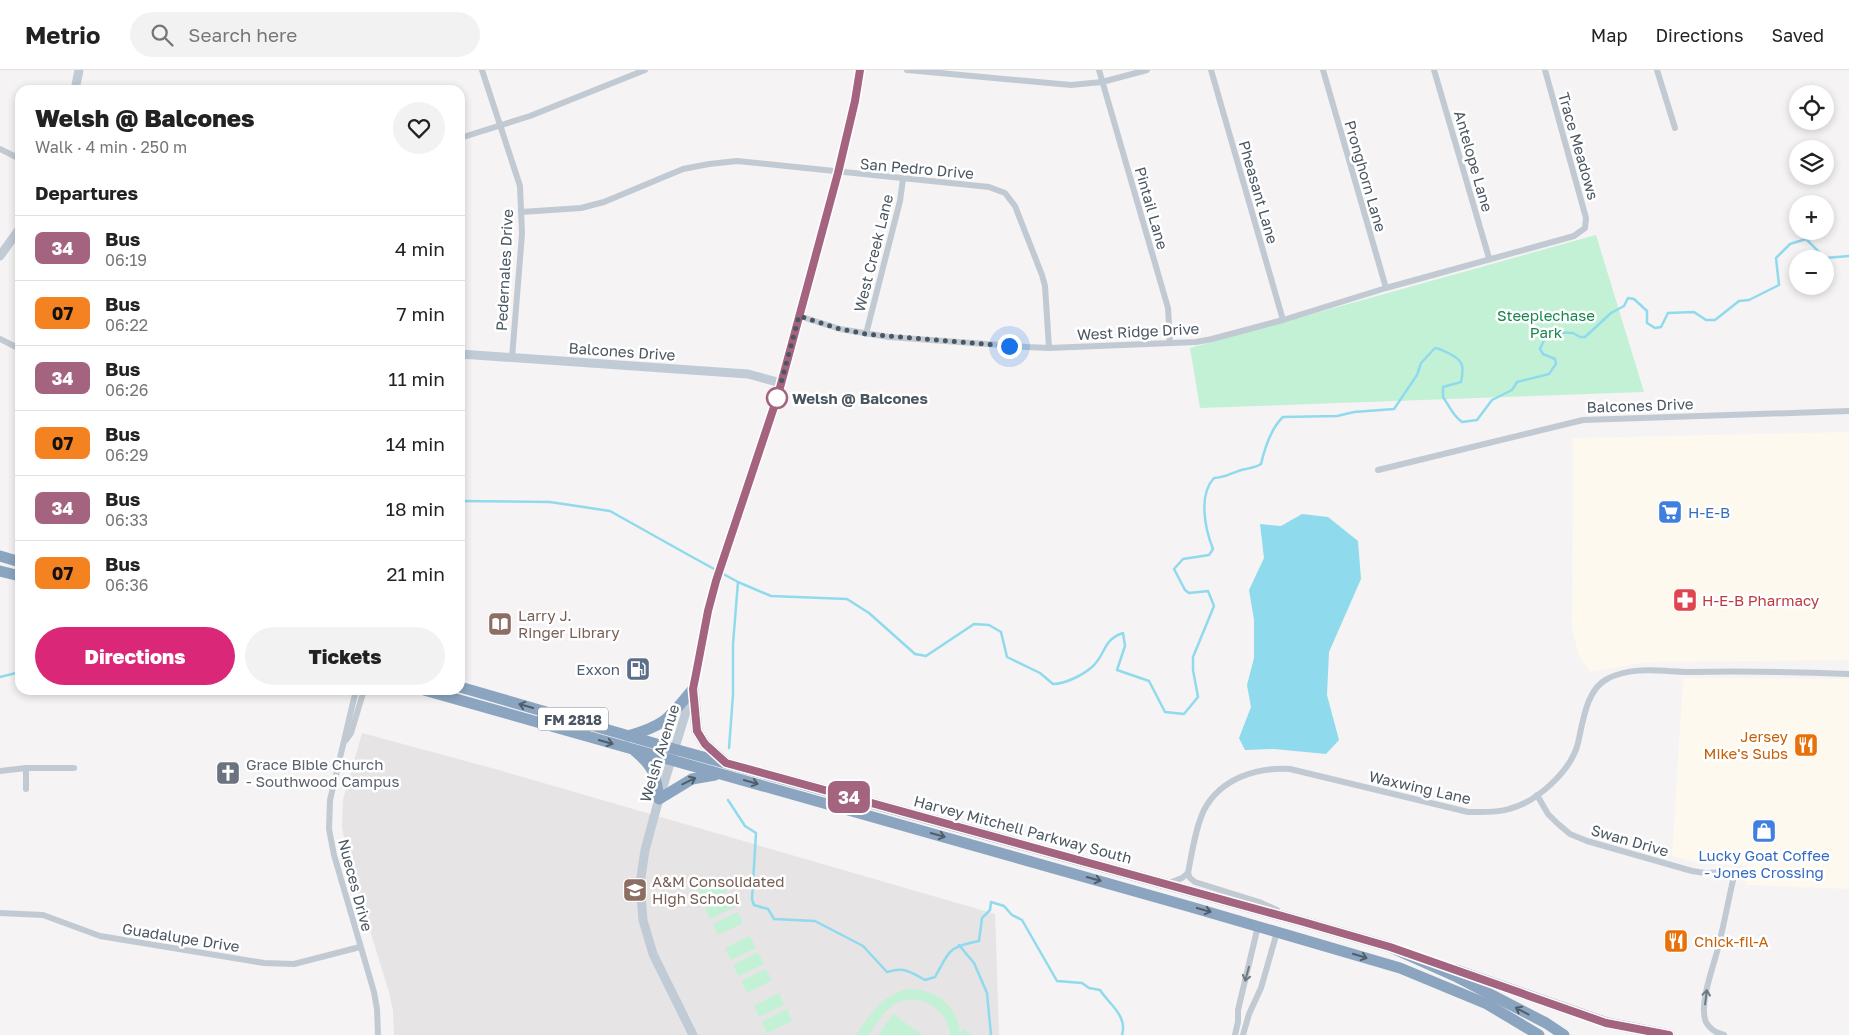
<!DOCTYPE html>
<html lang="en">
<head>
<meta charset="utf-8">
<style>
  body { margin:0; font-family:"Golos Text",sans-serif; background:#f2f2f2; color:#222; height:100vh; display:flex; flex-direction:column; font-size:19px; white-space:nowrap }
  * { box-sizing:border-box; margin:0 }
  p { font-size:16px; color:#767676 }
  .icon { flex:none; width:28px; height:28px; fill:none; stroke:currentColor; stroke-width:2; stroke-linecap:round; stroke-linejoin:round }
  .map { position:relative; flex:1; overflow:hidden }
  .drawer { position:absolute; left:15px; top:15px; width:450px; height:610px; display:flex; flex-direction:column; background:#fff; border-radius:15px; box-shadow:0 2px 8px #0003 }
  .drawer>* { flex:none }
  .badge { padding:0 10px; border-radius:8px; font-size:18px; line-height:32px }
  .tools { position:absolute; left:1789px; top:15px; display:grid; gap:10px }
  .tools a { display:grid; place-items:center; width:45px; height:45px; border-radius:50%; background:#fff; box-shadow:0 2px 8px #0003; font-size:25px }
  .you { position:absolute; width:25px; height:25px; margin:-12px; border:4px solid #fff; border-radius:50%; background:#1a73e8; box-shadow:0 0 0 8px #1a73e833 }
  .map>.badge { position:absolute; translate:-50% -50%; box-shadow:0 0 0 2px #fff }
  h2 { padding:0 20px; font-size:19px; line-height:45px }
  .round { display:grid; place-items:center; flex:none; width:52px; height:52px; border-radius:26px; background:#f2f2f2 }
  .head { display:flex; align-items:center; justify-content:space-between; height:85px; padding:0 20px }
  h1 { font-size:24px; font-weight:800; line-height:38px }
  .button { display:flex; gap:10px; margin-top:auto; padding:10px 20px }
  .button a { flex:1; height:58px; border-radius:30px; background:#db2777; color:#fff; font-size:20px; font-weight:800; line-height:58px; text-align:center }
  .button a+a { background:#f2f2f2; color:#222 }
  ul { padding:0; list-style:none }
  li { display:flex; align-items:center; gap:15px; height:65px; padding:0 20px; border-top:1px solid #e0e0e0 }
  li div { flex:1 }
  li b { display:block; font-size:19px }
  li em { font-style:normal }
  li .badge { min-width:55px; font-weight:700; text-align:center }
  header { display:flex; align-items:center; gap:30px; box-sizing:border-box; height:70px; padding:0 25px; background:#fff; border-bottom:1px solid #e0e0e0 }
  header strong { font-size:24px }
  nav { display:flex; gap:28px; margin-inline-start:auto; font-size:18px }
  .search { width:350px; height:45px; background:#f2f2f2; display:flex; align-items:center; gap:12px; box-sizing:border-box; padding:0 18px; border-radius:28px; color:#767676; font-size:19px }
  .map>svg:first-child { display:block }
  .commercial { fill:#fdf9ef }
  .education { fill:#e6e4e5 }
  .green { fill:#c3f1d5 }
  .water { fill:#90daee }
  .lines { fill:none; stroke-linecap:round; stroke-linejoin:round }
  .stream { stroke:#90daee; stroke-width:2.5 }
  .street { stroke:#c1cad2; stroke-width:6 }
  .secondary { stroke:#c1cbd6; stroke-width:9 }
  .highway { stroke:#8ba5c1; stroke-width:11 }
  .oneway { stroke:#505e6b }
  .oneway2 { stroke:#6e7983 }
  .line-casing { stroke:#fff; stroke-width:11 }
  .line { stroke:#a4647f; stroke-width:8 }
  .walk { stroke:#4a5661; stroke-width:5; stroke-dasharray:0 9 }
  .stop-dot { fill:#fff; stroke:#a4647f; stroke-width:2.5 }
  .labels { text-anchor:middle; dominant-baseline:central; stroke-width:5; stroke-linejoin:round; paint-order:stroke }
  .shield { fill:#fff; stroke:#808990; stroke-width:1 }
  .shield-label { font-size:14px; font-weight:bold; fill:#4a5661 }
  .street-label { font-size:15px; fill:#4a5661; stroke:#fff }
  .park-label { font-size:15px; fill:#17864f; stroke:#fff }
  .stop-label { font-size:15px; font-weight:bold; fill:#4a5661; stroke:#fff; text-anchor:start }
  .shop-label { font-size:15px; fill:#366cbe; stroke:#fff; text-anchor:start }
  .health-label { font-size:15px; fill:#be3a42; stroke:#fff; text-anchor:start }
  .education-label { font-size:15px; fill:#785e54; stroke:#fff; text-anchor:start }
  .service-label { font-size:15px; fill:#4e5e75; stroke:#fff; text-anchor:end }
  .food-label { font-size:15px; fill:#c56008; stroke:#fff; text-anchor:end }
  .worship-label { font-size:15px; fill:#5b616d; stroke:#fff; text-anchor:start }
</style>
</head>
<body>
<header>
<strong>Metrio</strong>
<div class="search"><svg class="icon" aria-label="search" viewBox="0 0 24 24"><circle cx="10" cy="10" r="6"/><path d="M15 15l6 6"/></svg>Search here</div>
<nav><a>Map</a><a>Directions</a><a>Saved</a></nav>
</header>
<div class="map">
<svg width="1849" height="965" viewBox="0 0 1849 965">
  <rect width="100%" height="100%" fill="#f5f3f3"/>
  <g class="commercial">
    <path d="M1849 362V590L1647 592 1590 602 1580 588 1572 560 1573 368Z"/>
    <path d="M1683 608 1849 609V819L1746 815 1747 795 1702 794 1672 786Z"/>
  </g>
  <path class="education" d="M362 663 495 699 995 844 999 965H394L393 940 388 919 350 795 342 758 343 730Z"/>
  <g class="green">
    <path d="M1596 165 1644 322 1200 338 1190 278Z"/>
    <path d="M721 809 727 821 702 833 696 822Z"/>
    <path d="M730 825 735 837 710 849 705 838Z"/>
    <path d="M738 842 743 853 718 865 713 854Z"/>
    <path d="M750 866 756 878 731 890 725 878Z"/>
    <path d="M758 882 764 894 739 906 733 895Z"/>
    <path d="M766 899 772 910 747 923 741 911Z"/>
    <path d="M910 919C937 920 957 936 960 963L964 959 972 965H950C948 938 917 919 893 935 883 942 876 955 868 965H856C871 944 883 923 910 919Z"/>
    <path d="M779 923 784 935 759 947 754 936Z"/>
    <path d="M787 939 792 951 767 963 762 952Z"/>
    <path d="M893 944 922 965H878Z"/>
  </g>
  <path class="water" d="M1302 444 1328 447 1358 471 1361 509 1329 582 1327 625 1339 670 1326 684 1274 679 1245 680 1239 668 1251 637 1247 615 1254 588V550L1249 520 1264 488 1260 454 1281 456Z"/>
  <g class="lines">
    <g class="stream">
      <path d="M460 431 550 432 610 441 694 488 738 512 771 526 847 529 869 543 915 584 926 586 974 554 989 555 1001 562 1007 587 1040 603 1053 614C1065 614 1083 605 1092 597 1106 585 1102 570 1123 563L1125 576 1117 600 1149 611 1165 642 1184 644 1198 627 1193 600V587L1214 536 1208 521 1189 523 1185 520 1174 499 1183 489 1209 485 1213 479C1205 459 1198 425 1214 408 1226 408 1234 401 1246 399 1253 397 1255 398 1261 394 1265 377 1271 358 1283 347L1337 346 1354 342 1394 339 1417 305 1421 293 1435 278C1441 279 1444 281 1450 284 1464 291 1464 297 1461 312L1443 317V327C1450 337 1452 345 1462 352L1477 350 1492 330 1512 320 1517 312 1549 304 1556 294 1555 289 1543 284 1540 279 1548 262 1573 263 1580 267H1585L1611 243 1624 236 1628 228 1634 229 1647 241V253L1655 258 1661 257 1668 243 1694 242 1706 250H1715L1739 231 1749 230 1779 215 1776 188 1790 174 1806 169 1825 188 1849 186"/>
      <path d="M0 607 20 602"/>
      <path d="M729 678 733 625V574L738 512"/>
      <path d="M728 730 745 756 756 763 752 829 754 835 768 839 774 849 815 851 863 876 887 902C906 897 908 901 925 910L935 907C950 880 948 877 979 871L982 848 990 840 991 832 1004 836 1012 845 1022 850 1057 911 1082 913 1089 918 1100 920C1109 934 1128 946 1122 965"/>
      <path d="M959 875 974 893 987 923 991 965"/>
    </g>
    <g class="street">
      <path d="M482 0 520 116 522 164 512 288"/>
      <path d="M907 0 1071 15 1102 12 1147 0"/>
      <path d="M1099 0 1168 238 1170 273"/>
      <path d="M1211 0 1283 250"/>
      <path d="M1323 0 1386 218"/>
      <path d="M1434 0 1489 188"/>
      <path d="M1657 0 1675 58"/>
      <path d="M460 68 530 46 645 0"/>
      <path d="M0 79 20 89"/>
      <path d="M521 142 581 138 604 132 683 99 709 94 737 91 989 117 1005 123 1015 136 1042 205 1045 216 1049 278"/>
      <path d="M799 246 840 259 889 267 1027 277 1049 278 1196 272 1212 269 1283 250 1386 218 1574 166 1585 158 1586 148 1545 0"/>
      <path d="M866 264 900 131 903 109"/>
      <path d="M0 269 20 279"/>
      <path d="M1378 400 1583 350 1849 341"/>
      <path d="M356 620 330 730 329 759 334 785 374 922 377 939 378 965"/>
      <path d="M346 670 351 663 364 620"/>
      <path d="M26 698V719"/>
      <path d="M0 701 26 698H74"/>
      <path d="M1537 725 1548 744 1557 753 1570 764 1587 771 1692 801 1705 803 1735 802C1729 826 1725 850 1719 874 1715 893 1698 934 1706 952 1710 960 1717 963 1724 965"/>
      <path d="M1188 803C1192 783 1195 759 1204 740 1221 708 1257 697 1290 699L1468 742C1481 742 1496 743 1509 739 1537 732 1571 701 1578 673 1583 652 1586 620 1607 609 1633 595 1665 602 1693 602 1745 601 1797 602 1849 604"/>
      <path d="M1188 803 1190 808 1195 812 1259 832 1277 840"/>
      <path d="M1169 813 1182 808 1188 803"/>
      <path d="M0 843 43 845 100 866 264 893 294 894 360 877"/>
      <path d="M1235 965 1238 952V940L1258 856"/>
      <path d="M1243 965 1249 944 1261 918 1277 862"/>
    </g>
    <g class="secondary">
      <path d="M75 20 79 0"/>
      <path d="M0 186 20 158"/>
      <path d="M460 284 748 304 781 313"/>
      <path d="M693 965 653 884 643 850 640 814 645 780 657 736 693 619 708 541 717 511 741 433 776 334 838 103 855 31 860 0"/>
    </g>
    <g class="highway">
      <path d="M0 486 20 492"/>
      <path d="M0 501 20 506"/>
      <path d="M460 617 674 679 1300 851 1390 877 1457 907 1546 953 1564 965"/>
      <path d="M693 619 697 661 705 674 724 691"/>
      <path d="M424 620 1191 837 1400 898 1487 934 1539 965"/>
      <path d="M628 666C666 655 669 648 693 619"/>
      <path d="M635 681C654 697 656 705 659 729L692 709 715 705"/>
      <path d="M1456 900 1607 953 1669 965"/>
    </g>
  </g>
  <defs><path id="oneway-shaft" d="M-6 0H5M1.5-3L5.5 0L1.5 3" fill="none" stroke-width="1.6" stroke-linecap="round" stroke-linejoin="round" transform="scale(1.25)"/></defs>
  <g class="oneway">
    <use href="#oneway-shaft" transform="translate(526 636) rotate(-164)"/>
    <use href="#oneway-shaft" transform="translate(606 672) rotate(16)"/>
    <use href="#oneway-shaft" transform="translate(689 711) rotate(-26)"/>
    <use href="#oneway-shaft" transform="translate(751 712) rotate(16)"/>
    <use href="#oneway-shaft" transform="translate(938 765) rotate(16)"/>
    <use href="#oneway-shaft" transform="translate(1094 809) rotate(16)"/>
    <use href="#oneway-shaft" transform="translate(1204 840) rotate(16)"/>
    <use href="#oneway-shaft" transform="translate(1360 886) rotate(17)"/>
    <use href="#oneway-shaft" transform="translate(1522 941) rotate(-152)"/>
  </g>
  <g class="oneway2">
    <use href="#oneway-shaft" transform="translate(1247 904) rotate(105)"/>
    <use href="#oneway-shaft" transform="translate(1706 927) rotate(-83)"/>
  </g>
  <g class="lines">
    <defs>
      <path id="line" d="M860 0 855 31 838 103 778 325 716 511 708 541 696 604 693 619 697 661 705 674 726 693 1300 851 1390 877 1606 953 1669 965"/>
    </defs>
    <use href="#line" class="line-casing"/>
    <use href="#line" class="line"/>
    <path class="walk" d="M777 328 799 246 840 259 866 264 1009 276"/>
  </g>
  <defs>
    <symbol id="supermarket-square" viewBox="-11 -11 22 22"><rect x="-9" y="-9" width="18" height="18" rx="4" fill="#3f7fe0" stroke="#fff"/><path d="M-6-5.5h2.5l.6 2H6L4.5 2H-2.5L-4.4-4H-6ZM-1.5 3.2a1.3 1.3 0 1 0 .1 0ZM3 3.2a1.3 1.3 0 1 0 .1 0Z" fill="#fff"/></symbol>
    <symbol id="pharmacy-square" viewBox="-11 -11 22 22"><rect x="-9" y="-9" width="18" height="18" rx="4" fill="#e0444e" stroke="#fff"/><path d="M-2-6h4v4h4v4h-4v4h-4v-4h-4v-4h4Z" fill="#fff"/></symbol>
    <symbol id="library-square" viewBox="-11 -11 22 22"><rect x="-9" y="-9" width="18" height="18" rx="4" fill="#8d6e63" stroke="#fff"/><path d="M-6-4Q-3-5.5-.7-3.5V5Q-3 3-6 4ZM6-4Q3-5.5 .7-3.5V5Q3 3 6 4Z" fill="#fff"/></symbol>
    <symbol id="fuel-square" viewBox="-11 -11 22 22"><rect x="-9" y="-9" width="18" height="18" rx="4" fill="#5c6f8a" stroke="#fff"/><path d="M-5.5-6h7V0h2V4h1.3V-2.5L3-4.5l.8-.8L6-3V5H2.5V1h-1V6h-7ZM-4.2-4.7v3.2H.2V-4.7Z" fill="#fff"/></symbol>
    <symbol id="restaurant-square" viewBox="-11 -11 22 22"><rect x="-9" y="-9" width="18" height="18" rx="4" fill="#e8710a" stroke="#fff"/><path d="M-5-6h1v4h1v-4h1v4h1v-4h1v5L-1.5 .5V6h-2V.5L-5-1ZM5-6V6H3V1.5H1.5Q1.5-4 5-6Z" fill="#fff"/></symbol>
    <symbol id="church-square" viewBox="-11 -11 22 22"><rect x="-9" y="-9" width="18" height="18" rx="4" fill="#6b7280" stroke="#fff"/><path d="M-1.2-6h2.4v3.5h3.3v2.4h-3.3V6h-2.4V-.1h-3.3v-2.4h3.3Z" fill="#fff"/></symbol>
    <symbol id="shop-square" viewBox="-11 -11 22 22"><rect x="-9" y="-9" width="18" height="18" rx="4" fill="#3f7fe0" stroke="#fff"/><path d="M-5-2.5h2.3a2.7 3.5 0 0 1 5.4 0H5L5.5 6h-11ZM-1.5-2.5h3a1.5 2.3 0 0 0-3 0Z" fill="#fff"/></symbol>
    <symbol id="school-square" viewBox="-11 -11 22 22"><rect x="-9" y="-9" width="18" height="18" rx="4" fill="#8d6e63" stroke="#fff"/><path d="M0-5L7-2L0 1L-7-2ZM-4 1L0 2.5L4 1V4Q0 6-4 4Z" fill="#fff"/></symbol>
  </defs>
  <g fill-rule="evenodd">
    <use href="#supermarket-square" x="1656" y="428" width="28" height="28"/>
    <use href="#pharmacy-square" x="1671" y="516" width="28" height="28"/>
    <use href="#library-square" x="486" y="540" width="28" height="28"/>
    <use href="#fuel-square" x="624" y="585" width="28" height="28"/>
    <use href="#restaurant-square" x="1792" y="661" width="28" height="28"/>
    <use href="#church-square" x="214" y="689" width="28" height="28"/>
    <use href="#shop-square" x="1750" y="747" width="28" height="28"/>
    <use href="#school-square" x="621" y="806" width="28" height="28"/>
    <use href="#restaurant-square" x="1662" y="857" width="28" height="28"/>
  </g>
  <circle class="stop-dot" cx="777" cy="328" r="10"/>
  <g class="labels">
    <rect class="shield" x="538" y="637.5" width="70" height="23" rx="4"/>
    <g class="shield-label">
      <text x="573" y="649">FM 2818</text>
    </g>
    <g class="street-label">
      <text transform="translate(1579 76) rotate(74)">Trace Meadows</text>
      <text transform="translate(1474 91) rotate(74)">Antelope Lane</text>
      <text transform="translate(917 98) rotate(5)">San Pedro Drive</text>
      <text transform="translate(1366 106) rotate(74)">Pronghorn Lane</text>
      <text transform="translate(1259 122) rotate(74)">Pheasant Lane</text>
      <text transform="translate(1152 138) rotate(74)">Pintail Lane</text>
      <text transform="translate(873 183) rotate(-76)">West Creek Lane</text>
      <text transform="translate(504 200) rotate(-87)">Pedernales Drive</text>
      <text transform="translate(1138 261) rotate(-3)">West Ridge Drive</text>
      <text transform="translate(622 281) rotate(4)">Balcones Drive</text>
      <text transform="translate(1640 335) rotate(-2)">Balcones Drive</text>
      <text transform="translate(659 683) rotate(-73)">Welsh Avenue</text>
      <text transform="translate(1420 717) rotate(13)">Waxwing Lane</text>
      <text transform="translate(1023 759) rotate(15)">Harvey Mitchell Parkway South</text>
      <text transform="translate(1630 770) rotate(16)">Swan Drive</text>
      <text transform="translate(356 815) rotate(75)">Nueces Drive</text>
      <text transform="translate(181 867) rotate(9)">Guadalupe Drive</text>
    </g>
    <g class="park-label">
      <text x="1546" y="245">Steeplechase<tspan x="1546" dy="17">Park</tspan></text>
    </g>
    <g class="stop-label">
      <text x="792" y="328">Welsh @ Balcones</text>
    </g>
    <g class="shop-label">
      <text x="1688" y="442">H-E-B</text>
      <text x="1764" y="785" text-anchor="middle">Lucky Goat Coffee<tspan x="1764" dy="17">- Jones Crossing</tspan></text>
    </g>
    <g class="health-label">
      <text x="1702" y="530">H-E-B Pharmacy</text>
    </g>
    <g class="education-label">
      <text x="518" y="545">Larry J.<tspan x="518" dy="17">Ringer Library</tspan></text>
      <text x="652" y="811">A&amp;M Consolidated<tspan x="652" dy="17">High School</tspan></text>
    </g>
    <g class="service-label">
      <text x="620" y="599">Exxon</text>
    </g>
    <g class="food-label">
      <text x="1788" y="666">Jersey<tspan x="1788" dy="17">Mike's Subs</tspan></text>
      <text x="1694" y="871" text-anchor="start">Chick-fil-A</text>
    </g>
    <g class="worship-label">
      <text x="246" y="694">Grace Bible Church<tspan x="246" dy="17">- Southwood Campus</tspan></text>
    </g>
  </g>
</svg>
<div class="tools">
<a><svg class="icon" aria-label="locate" viewBox="0 0 24 24"><circle cx="12" cy="12" r="6"/><path d="M12 2v4M12 18v4M2 12h4M18 12h4"/></svg></a>
<a><svg class="icon" aria-label="layers" viewBox="0 0 24 24"><path d="M12 4l9 5-9 5-9-5zM3 14l9 5 9-5"/></svg></a>
<a>+</a>
<a>−</a>
</div>
<div class="you" style="left:1009px;top:276px"></div>
<b class="badge" style="left:849px;top:727px;background:#a4647f;color:#fff">34</b>
<section class="drawer">
<div class="head"><div><h1>Welsh @ Balcones</h1><p>Walk · 4 min · 250 m</p></div><a class="round"><svg class="icon" aria-label="heart" viewBox="0 0 24 24"><path d="M12 20l-8-8c-3-5 5-10 8-4 3-6 11-1 8 4z"/></svg></a></div>
<h2>Departures</h2>
<ul>
<li><span class="badge" style="background:#a4647f;color:#fff">34</span><div><b>Bus</b><p>06:19</p></div><em>4 min</em></li>
<li><span class="badge" style="background:#f58220;color:#111">07</span><div><b>Bus</b><p>06:22</p></div><em>7 min</em></li>
<li><span class="badge" style="background:#a4647f;color:#fff">34</span><div><b>Bus</b><p>06:26</p></div><em>11 min</em></li>
<li><span class="badge" style="background:#f58220;color:#111">07</span><div><b>Bus</b><p>06:29</p></div><em>14 min</em></li>
<li><span class="badge" style="background:#a4647f;color:#fff">34</span><div><b>Bus</b><p>06:33</p></div><em>18 min</em></li>
<li><span class="badge" style="background:#f58220;color:#111">07</span><div><b>Bus</b><p>06:36</p></div><em>21 min</em></li>
</ul>
<div class="button"><a>Directions</a><a>Tickets</a></div>
</section>
</div>
</body>
</html>
